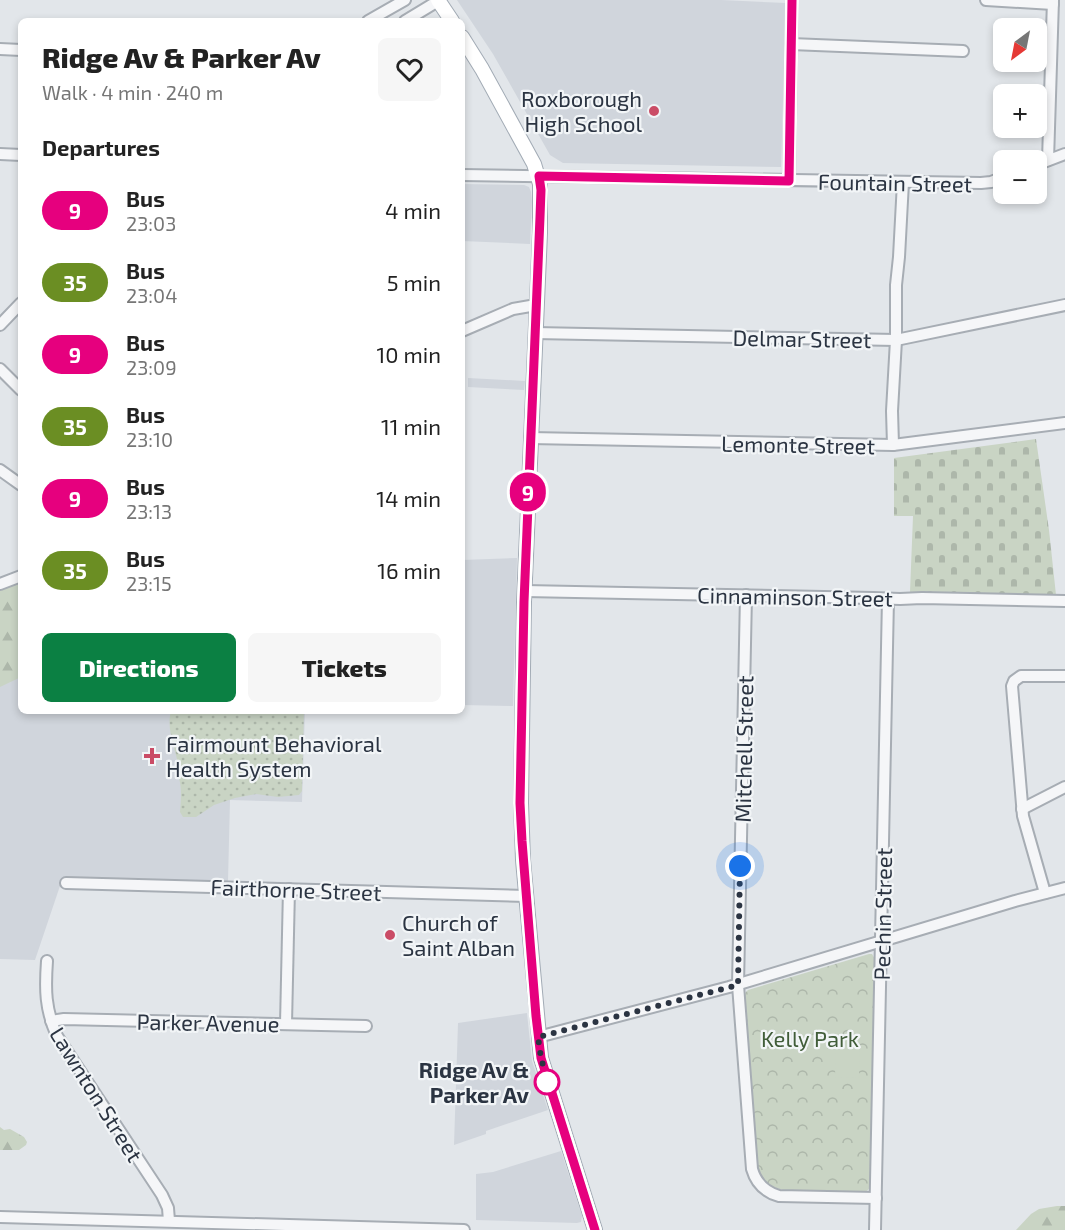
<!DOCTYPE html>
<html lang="en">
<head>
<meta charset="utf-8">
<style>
  body { margin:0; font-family:"Exo 2",sans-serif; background:#f6f6f6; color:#222; height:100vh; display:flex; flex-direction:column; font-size:22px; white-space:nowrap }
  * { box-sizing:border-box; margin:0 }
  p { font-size:20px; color:#767676 }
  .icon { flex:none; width:33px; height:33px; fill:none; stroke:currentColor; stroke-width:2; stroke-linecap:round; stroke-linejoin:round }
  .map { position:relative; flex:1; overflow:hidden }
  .panel { position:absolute; left:18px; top:18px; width:447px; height:696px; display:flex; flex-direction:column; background:#fff; border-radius:9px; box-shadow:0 3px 9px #0003 }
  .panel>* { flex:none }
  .badge { padding:0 12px; border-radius:20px; font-size:21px; line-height:39px }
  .needle { width:39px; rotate:212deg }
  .controls { position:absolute; left:993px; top:18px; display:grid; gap:12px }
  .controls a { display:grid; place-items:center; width:54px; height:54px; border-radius:9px; background:#fff; box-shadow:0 3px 9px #0003; font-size:30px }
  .you { position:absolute; width:30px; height:30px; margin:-15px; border:4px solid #fff; border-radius:50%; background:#1a73e8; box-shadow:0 0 0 9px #1a73e833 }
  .map>.badge { position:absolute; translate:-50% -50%; box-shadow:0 0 0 3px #fff }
  h2 { padding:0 24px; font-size:22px; line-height:54px }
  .round { display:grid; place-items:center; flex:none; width:63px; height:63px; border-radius:9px; background:#f6f6f6 }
  .headline { display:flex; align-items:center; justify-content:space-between; height:102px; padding:0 24px }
  h1 { font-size:28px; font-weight:800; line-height:45px }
  .cta { display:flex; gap:12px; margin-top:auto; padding:12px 24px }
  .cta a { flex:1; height:69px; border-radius:9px; background:#0b8043; color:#fff; font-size:24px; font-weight:800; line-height:69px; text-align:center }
  .cta a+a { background:#f6f6f6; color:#222 }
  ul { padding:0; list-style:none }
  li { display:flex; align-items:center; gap:18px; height:72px; padding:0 24px }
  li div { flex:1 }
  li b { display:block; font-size:22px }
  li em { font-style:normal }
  li .badge { min-width:66px; font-weight:700; text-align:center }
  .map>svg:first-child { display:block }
  .built { fill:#d0d5dc }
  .grass { fill:url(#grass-dots) }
  .forest { fill:url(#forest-firs) }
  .cemetery { fill:url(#cemetery-stones) }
  .park { fill:url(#park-crowns) }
  .garden { fill:#c9d4c4 }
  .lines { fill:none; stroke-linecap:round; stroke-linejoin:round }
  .minor-casing { stroke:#a7adb4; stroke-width:14 }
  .major-casing { stroke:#a2abb5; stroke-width:16 }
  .minor { stroke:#f5f6f8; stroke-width:10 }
  .major { stroke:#fff; stroke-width:14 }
  .line-casing { stroke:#fff; stroke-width:14 }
  .line { stroke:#e6007e; stroke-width:9 }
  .walk { stroke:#2b3442; stroke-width:6; stroke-dasharray:0 10.8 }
  .poi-dot { fill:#ca4c66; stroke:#f2f5f7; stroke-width:2 }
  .stop-dot { fill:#fff; stroke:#e6007e; stroke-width:3 }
  .labels { text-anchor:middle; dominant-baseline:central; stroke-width:4.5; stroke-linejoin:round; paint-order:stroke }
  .poi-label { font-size:22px; fill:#2b3442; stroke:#f2f5f7; text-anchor:start }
  .street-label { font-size:22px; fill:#2b3442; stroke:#f2f5f7 }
  .park-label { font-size:22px; fill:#415d39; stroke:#f2f5f7 }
  .stop-label { font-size:22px; font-weight:bold; fill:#2b3442; stroke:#f2f5f7; text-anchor:end }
</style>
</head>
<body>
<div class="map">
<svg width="1065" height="1230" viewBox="0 0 1065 1230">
  <defs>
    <pattern id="grass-dots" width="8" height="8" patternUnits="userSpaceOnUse" patternTransform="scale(1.5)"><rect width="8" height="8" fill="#c9d4c4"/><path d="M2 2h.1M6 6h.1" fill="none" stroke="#adb7aa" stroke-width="1.8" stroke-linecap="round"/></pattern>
    <pattern id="forest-firs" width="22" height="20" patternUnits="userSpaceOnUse" patternTransform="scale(1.5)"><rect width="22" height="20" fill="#c9d4c4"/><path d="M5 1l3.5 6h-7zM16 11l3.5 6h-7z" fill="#adb7aa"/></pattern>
    <pattern id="cemetery-stones" width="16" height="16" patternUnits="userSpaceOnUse" patternTransform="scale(1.5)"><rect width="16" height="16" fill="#c9d4c4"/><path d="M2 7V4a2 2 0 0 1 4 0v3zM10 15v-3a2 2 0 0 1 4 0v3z" fill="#adb7aa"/></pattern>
    <pattern id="park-crowns" width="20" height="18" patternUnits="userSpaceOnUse" patternTransform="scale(1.5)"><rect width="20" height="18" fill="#c9d4c4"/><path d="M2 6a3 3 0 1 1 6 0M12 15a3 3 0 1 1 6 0" fill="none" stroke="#adb7aa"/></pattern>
  </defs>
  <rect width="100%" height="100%" fill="#e2e6ea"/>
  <g class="built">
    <path d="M457 0H721L786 3 781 167 563 163 550 155 493 54Z"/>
    <path d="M462 184 524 185 529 187 531 192 532 202 530 244 462 241Z"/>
    <path d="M468 378 525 381 524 390 468 387Z"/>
    <path d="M517 558 513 706 462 705V560Z"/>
    <path d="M21 583V711H305L302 802 230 800 228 881 63 877 35 960 0 959V590Z"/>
    <path d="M527 1013 532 1061 548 1110 486 1131V1134L454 1145 458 1023Z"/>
    <path d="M561 1151 582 1216 581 1222 577 1223 476 1220V1174L493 1172Z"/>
  </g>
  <path class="grass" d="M171 711H304L302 791 299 795 278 797 256 794 235 798 214 805 196 817H183L180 812C181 801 182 789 179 778 178 774 179 769 178 764 175 747 166 729 171 711Z"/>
  <g class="forest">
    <path d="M21 582V677L0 687V590Z"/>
    <path d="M0 1127 4 1130 10 1129 24 1137 27 1142 26 1145 19 1150H0Z"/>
    <path d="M1057 1206H1065V1230H1016L1031 1214 1039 1209Z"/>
  </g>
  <path class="cemetery" d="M1036 439 1049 530 1056 595 910 592 913 516H894V458Z"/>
  <path class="park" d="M869 954H872L875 959 870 1187 868 1190 865 1192 783 1190C768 1187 759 1178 757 1163L744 994 748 990Z"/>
  <path class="garden" d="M836 1037H860L859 1078 835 1077Z"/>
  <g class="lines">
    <defs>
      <g id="minor">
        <path d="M986 0 1053 4"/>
        <path d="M368 21 405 0"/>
        <path d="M405 21 438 1"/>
        <path d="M791 44 963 51"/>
        <path d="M0 49 21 50"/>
        <path d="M0 154 21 155"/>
        <path d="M1048 160 1053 0"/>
        <path d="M1036 165 1065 154"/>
        <path d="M462 175 981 183 991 182 1004 177"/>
        <path d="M789 181 792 0"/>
        <path d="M0 325 21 303"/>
        <path d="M462 331 513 309 536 305"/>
        <path d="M535 333 896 340 1065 305"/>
        <path d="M0 369 21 390"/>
        <path d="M530 438 893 445 1065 423"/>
        <path d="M893 445 892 411 896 340V285L899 257 903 182"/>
        <path d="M0 470 21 485"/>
        <path d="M0 584 21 576"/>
        <path d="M525 591 873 598 900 599 922 598 1065 601"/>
        <path d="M746 595 738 985 752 1169C756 1183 765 1192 779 1196L876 1198"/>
        <path d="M1022 809 1065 787"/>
        <path d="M66 883 526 896"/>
        <path d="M1045 893 1023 816 1012 686 1014 681 1021 676H1065"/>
        <path d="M47 961C45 989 45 1009 57 1036L162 1195 168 1208 169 1221"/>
        <path d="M51 1021 64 1019 366 1026"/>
        <path d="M286 1024 289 889"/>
        <path d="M538 1037 729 987 1015 901 1065 888"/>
        <path d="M0 1217 464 1230"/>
        <path d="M875 1230 888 599"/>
      </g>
      <g id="major">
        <path d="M438 0 452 21"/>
        <path d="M462 37 482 69 534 164 540 184V233L524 602 521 803 523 860 541 1058 595 1230"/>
      </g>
    </defs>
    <use href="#minor" class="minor-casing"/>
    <use href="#major" class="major-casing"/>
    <use href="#minor" class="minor"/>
    <use href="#major" class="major"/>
  </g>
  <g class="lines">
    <defs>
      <path id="line" d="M595 1230 541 1058 536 1016 522 841 520 803 524 602 540 217 541 190 539 176 789 181 792 0"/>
    </defs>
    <use href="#line" class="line-casing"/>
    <use href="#line" class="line"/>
    <path class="walk" d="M547 1082 548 1083 541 1058 538 1037 738 985 740 866"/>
  </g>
  <g class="poi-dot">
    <circle cx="654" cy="111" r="6"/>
    <path d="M149 747h6v6h6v6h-6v6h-6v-6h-6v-6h6z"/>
    <circle cx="390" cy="935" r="6"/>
  </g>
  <circle class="stop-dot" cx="547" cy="1082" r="12"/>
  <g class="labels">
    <g class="poi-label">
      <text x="642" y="98" text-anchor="end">Roxborough<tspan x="642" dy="25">High School</tspan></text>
      <text x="166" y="743">Fairmount Behavioral<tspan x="166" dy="25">Health System</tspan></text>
      <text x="402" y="922">Church of<tspan x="402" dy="25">Saint Alban</tspan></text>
    </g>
    <g class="street-label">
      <text transform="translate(895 182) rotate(1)">Fountain Street</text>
      <text transform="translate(802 338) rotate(1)">Delmar Street</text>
      <text transform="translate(798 444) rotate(1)">Lemonte Street</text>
      <text transform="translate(795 596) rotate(1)">Cinnaminson Street</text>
      <text transform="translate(743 749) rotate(-89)">Mitchell Street</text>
      <text transform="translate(296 889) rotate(2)">Fairthorne Street</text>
      <text transform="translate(882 914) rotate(-89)">Pechin Street</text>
      <text transform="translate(208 1022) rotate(1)">Parker Avenue</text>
      <text transform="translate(97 1094) rotate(58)">Lawnton Street</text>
    </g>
    <g class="park-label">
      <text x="810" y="1038">Kelly Park</text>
    </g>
    <g class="stop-label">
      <text x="529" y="1069">Ridge Av &amp;<tspan x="529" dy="25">Parker Av</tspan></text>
    </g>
  </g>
</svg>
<div class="controls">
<a><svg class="needle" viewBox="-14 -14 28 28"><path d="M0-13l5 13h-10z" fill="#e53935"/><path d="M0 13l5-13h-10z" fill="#767676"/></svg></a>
<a>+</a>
<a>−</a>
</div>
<div class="you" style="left:740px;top:866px"></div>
<b class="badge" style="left:528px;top:492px;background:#e6007e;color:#fff">9</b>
<section class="panel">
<div class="headline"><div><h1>Ridge Av &amp; Parker Av</h1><p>Walk · 4 min · 240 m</p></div><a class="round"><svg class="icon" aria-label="heart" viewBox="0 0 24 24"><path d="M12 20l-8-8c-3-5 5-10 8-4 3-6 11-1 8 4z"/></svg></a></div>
<h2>Departures</h2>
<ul>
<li><span class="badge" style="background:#e6007e;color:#fff">9</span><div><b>Bus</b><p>23:03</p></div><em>4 min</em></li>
<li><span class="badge" style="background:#6b8e23;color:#fff">35</span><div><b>Bus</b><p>23:04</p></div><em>5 min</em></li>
<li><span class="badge" style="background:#e6007e;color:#fff">9</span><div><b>Bus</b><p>23:09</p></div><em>10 min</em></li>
<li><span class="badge" style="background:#6b8e23;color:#fff">35</span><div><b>Bus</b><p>23:10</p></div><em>11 min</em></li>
<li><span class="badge" style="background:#e6007e;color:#fff">9</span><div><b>Bus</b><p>23:13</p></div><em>14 min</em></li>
<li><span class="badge" style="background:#6b8e23;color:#fff">35</span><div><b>Bus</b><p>23:15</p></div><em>16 min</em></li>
</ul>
<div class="cta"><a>Directions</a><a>Tickets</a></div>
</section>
</div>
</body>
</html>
